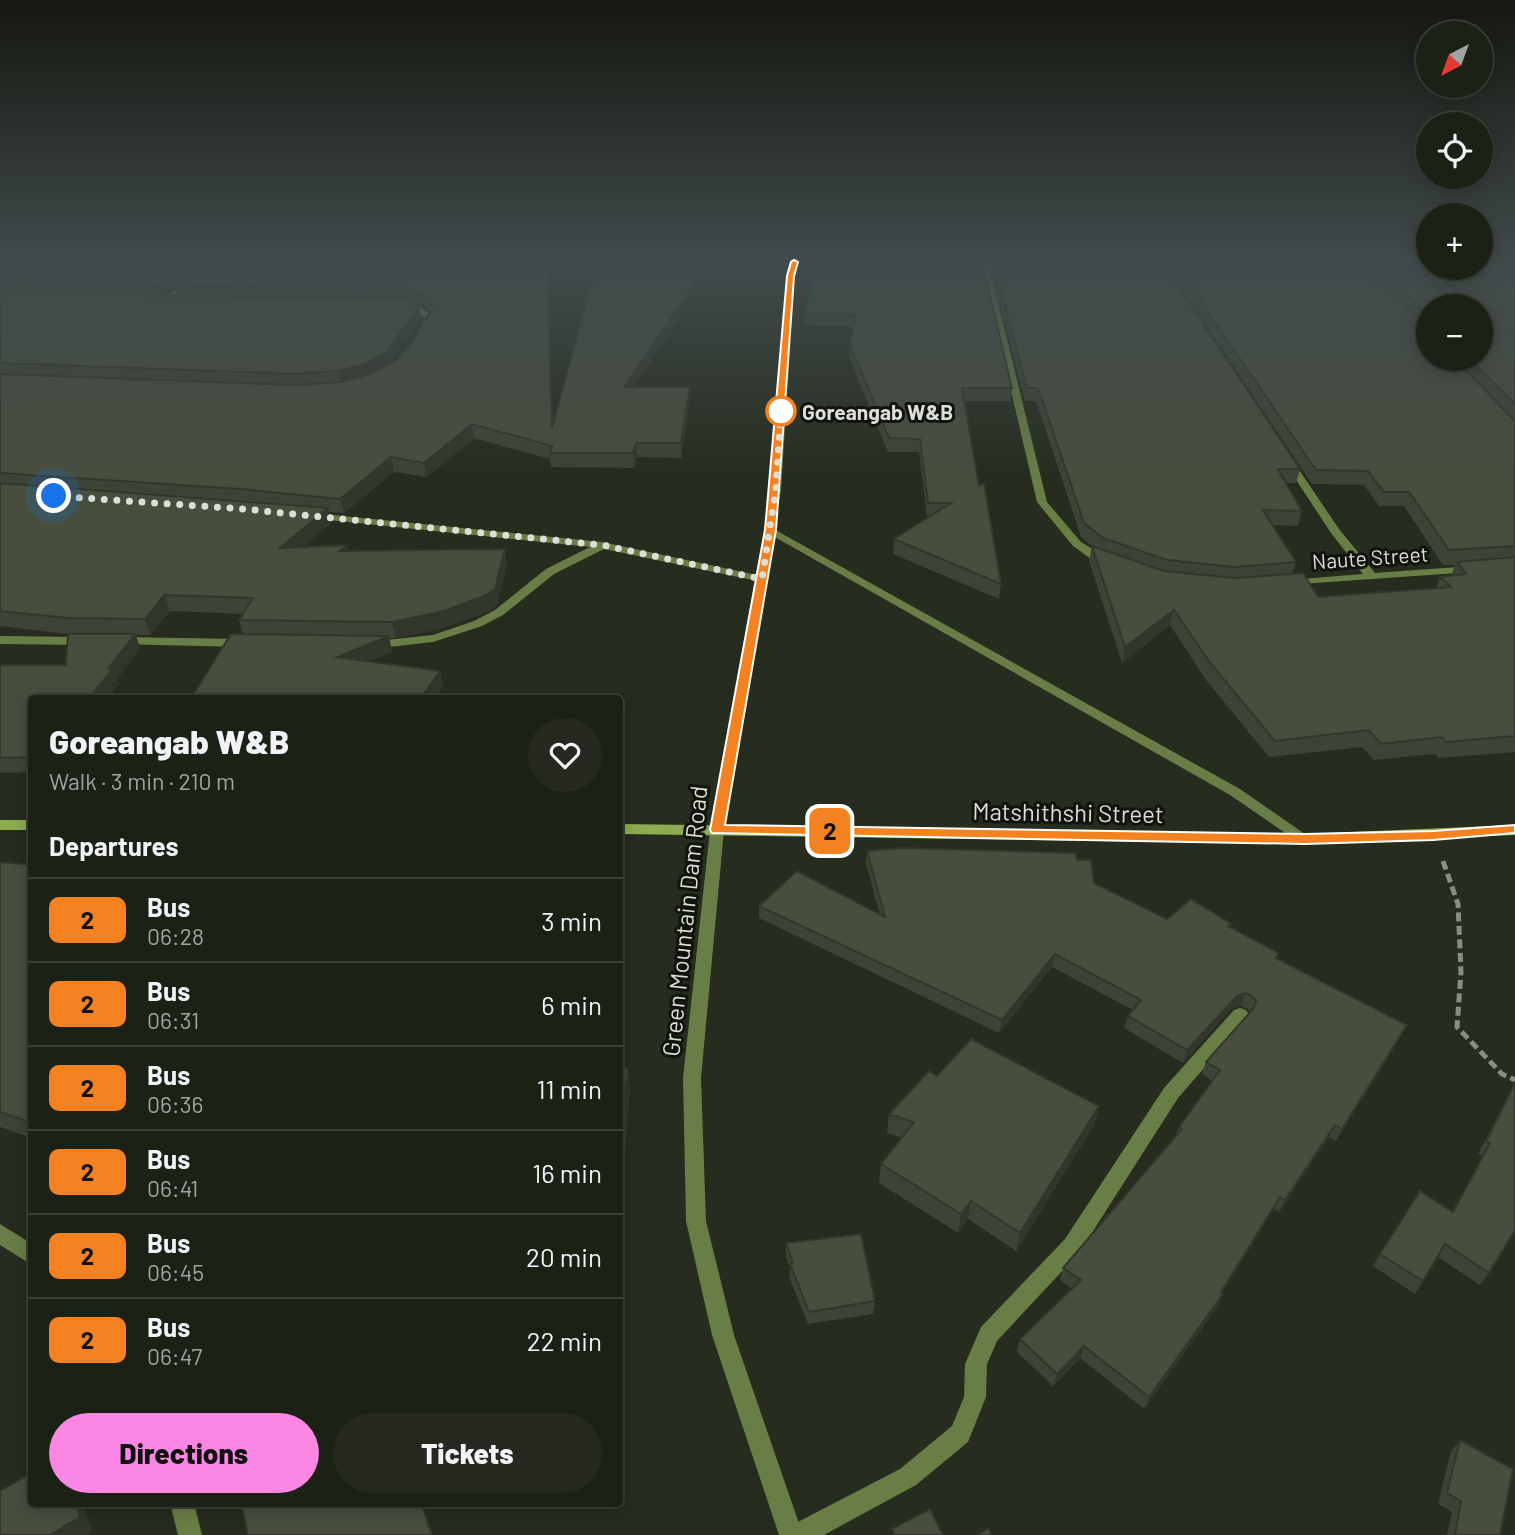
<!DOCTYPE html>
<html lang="en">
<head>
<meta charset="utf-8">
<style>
  body { margin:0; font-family:Barlow,sans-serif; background:#25291f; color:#f1f3f6; height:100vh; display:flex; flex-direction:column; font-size:26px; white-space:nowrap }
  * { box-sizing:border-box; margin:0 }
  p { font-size:23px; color:#a0a3a1 }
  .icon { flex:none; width:38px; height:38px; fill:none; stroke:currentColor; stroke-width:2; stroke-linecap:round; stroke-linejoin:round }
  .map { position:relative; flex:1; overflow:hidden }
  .details { position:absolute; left:28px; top:695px; width:595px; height:812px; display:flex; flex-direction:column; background:#1c2116; border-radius:7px; box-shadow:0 4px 18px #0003,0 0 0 2px #3a3e35 }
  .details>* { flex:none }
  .badge { padding:0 14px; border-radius:10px; font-size:24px; line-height:46px }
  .needle { width:46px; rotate:221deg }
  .controls { position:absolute; left:1416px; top:21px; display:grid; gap:14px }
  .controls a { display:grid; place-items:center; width:77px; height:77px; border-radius:50%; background:#1c2116; box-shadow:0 4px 18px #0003,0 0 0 2px #3a3e35; font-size:35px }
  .you { position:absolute; width:35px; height:35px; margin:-18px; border:5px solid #fff; border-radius:50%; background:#1a73e8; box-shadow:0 0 0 10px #1a73e833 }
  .map>.badge { position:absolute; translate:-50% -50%; box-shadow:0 0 0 4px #fff }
  h2 { padding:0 21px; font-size:26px; line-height:63px }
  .round { display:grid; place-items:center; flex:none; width:74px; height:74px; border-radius:37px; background:#25291f }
  .head { display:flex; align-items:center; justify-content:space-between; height:119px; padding:0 21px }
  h1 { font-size:33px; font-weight:800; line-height:52px }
  .cta { display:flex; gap:14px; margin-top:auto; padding:14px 21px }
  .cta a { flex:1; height:80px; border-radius:42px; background:#fc86e4; color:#111; font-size:28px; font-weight:800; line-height:80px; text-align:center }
  .cta a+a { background:#25291f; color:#f1f3f6 }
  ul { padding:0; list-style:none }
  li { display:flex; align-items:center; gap:21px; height:84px; padding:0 21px; border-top:2px solid #3a3e35 }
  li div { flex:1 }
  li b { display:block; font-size:26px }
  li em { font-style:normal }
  li .badge { min-width:77px; font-weight:700; text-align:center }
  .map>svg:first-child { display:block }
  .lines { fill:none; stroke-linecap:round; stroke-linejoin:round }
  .path { stroke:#898e82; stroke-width:5; stroke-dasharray:9 4.5; stroke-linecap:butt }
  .service { fill:#697d46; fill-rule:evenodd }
  .minor { fill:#697d46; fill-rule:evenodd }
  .tertiary { fill:#697d46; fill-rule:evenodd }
  .secondary { fill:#8dac51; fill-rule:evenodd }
  .wall { fill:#3d4335; fill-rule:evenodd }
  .shaded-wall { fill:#32372b }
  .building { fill:#474e3e; stroke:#32372b; stroke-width:2 }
  .line { fill:#f58220; stroke:#fff; stroke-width:2 }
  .walk { stroke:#dbdfd6; stroke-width:7; stroke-dasharray:0 12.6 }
  .stop-dot { fill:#fff; stroke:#f58220; stroke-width:3.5 }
  .labels { text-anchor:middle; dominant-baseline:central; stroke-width:6; stroke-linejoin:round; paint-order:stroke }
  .far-stop-label { font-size:21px; font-weight:bold; fill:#dbdfd6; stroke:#11130d; text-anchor:start }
  .far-street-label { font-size:21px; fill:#dbdfd6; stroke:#11130d }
  .street-label { font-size:24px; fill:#dbdfd6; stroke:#11130d }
</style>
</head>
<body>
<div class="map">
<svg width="1515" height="1535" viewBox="0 0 1515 1535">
  <rect width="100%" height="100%" fill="#262c1e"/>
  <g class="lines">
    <path class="path" d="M1443 861 1458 904 1461 972 1457 1027 1502 1074 1515 1080"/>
    <g class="service">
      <path d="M313 513 602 542 762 576 768 579 762 582 604 549 554 574 503 615 482 626 433 642 371 649 365 645 367 642 433 635 474 621 495 610 546 569 590 547 309 518 308 516Z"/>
      <path d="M770 527 1240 789 1312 839 1310 843H1300L1230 795 766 532V528Z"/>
      <path d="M0 636 85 637 91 641 85 645 0 644Z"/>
      <path d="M119 637 242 639 248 643 242 647 115 644 113 641 115 638Z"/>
      <path d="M1240 1008 1246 1010 1249 1015 1246 1020 1178 1098 1079 1253 997 1341 987 1364 986 1397 968 1442 916 1485 824 1535H787L790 1526 900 1469 952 1426 964 1397 965 1364 981 1327 1065 1239 1164 1088 1234 1010Z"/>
    </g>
    <g class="minor">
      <path d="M210 262H218L167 304H161V300Z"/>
      <path d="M981 262H988L1047 502 1081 542 1109 559V563H1101L1091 559 1073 546 1037 502Z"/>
      <path d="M402 304 421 307 432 316 433 318 424 334 417 332 425 318 415 311 399 308V304Z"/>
      <path d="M1285 458H1291L1339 529 1375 573 1472 566 1478 569 1472 572 1286 585V581L1290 580 1363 574 1331 533 1283 460Z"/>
      <path d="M0 1224 32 1244V1265L0 1245Z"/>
      <path d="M170 1503H194L202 1535H178Z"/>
    </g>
    <path class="tertiary" d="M790 262H797L795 276 781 490 724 830 701 1078 706 1221 734 1335 803 1535H779L712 1335 686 1221 683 1078 710 830 771 490 787 276Z"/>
    <g class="secondary">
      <rect x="0" y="820" width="32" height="10"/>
      <path d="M620 824 1305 834 1515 825V835L1305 844 620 834Z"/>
    </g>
  </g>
  <g class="wall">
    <path d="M0 262H547L553 424 691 301 634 387H690V401L681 458 637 457 634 468 551 467 550 459 474 438 427 477 394 472 344 513 329 512 331 523 303 547 507 565 497 605 487 612 444 628 396 638H389L392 652 369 661 440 671 443 686 243 635 239 620 244 614 170 611 150 635H136L140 648 117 679 119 684 106 698H32V772L0 773V665H66L68 634 0 626ZM174 287 176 296H164ZM411 303 423 305 430 313 411 344 396 360 391 363 421 319 419 306Z"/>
    <path d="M816 262 1012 388 1011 401H965L979 486 1001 584 999 599 893 554 894 539 928 517H927L919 452H888L849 357 850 345 854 327 804 325 805 313Z"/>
    <path d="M989 262H1162L1300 469 1296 483H1286L1302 511 1298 526 1272 525 1296 562 1292 574 1318 597 1436 588 1440 577 1451 576 1455 565H1443L1404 506H1379L1364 485 1312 484 1164 262H1358L1383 286 1367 269 1366 262H1515V752L1439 758 1435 754 1374 760 1362 747 1269 757 1206 680 1170 625 1122 663 1089 561 1092 546 1081 537 1036 401H1025ZM1428 306 1480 359H1428Z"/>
    <path d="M867 851 1077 860 1094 883 1167 919 1232 924 1231 928 1401 1037 1336 1141 1329 1137 1279 1212 1274 1209 1222 1293 1223 1294 1218 1306 1144 1409 1080 1358 1053 1386 1017 1352 1020 1339 1072 1289 1060 1280 1063 1268 1175 1136 1179 1127 1212 1081 1202 1074 1206 1062 1250 1012 1247 1008 1241 1006 1232 1008 1183 1063 1124 1028 1128 1016 1133 1010 1052 967 999 1033 759 918V906L880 915 866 864Z"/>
    <path d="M0 862 32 865V1138L0 1127Z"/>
    <path d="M620 1068H628L630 1089 624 1164H620Z"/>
    <path d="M937 1076 1099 1106 1094 1125 1016 1251 968 1219 958 1233 879 1183 881 1164 902 1138 887 1133 889 1114Z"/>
    <path d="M1515 1082 1489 1273 1480 1285 1438 1257 1415 1294 1373 1266 1380 1254 1452 1212 1483 1156 1478 1154Z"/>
    <path d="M786 1243 875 1301 873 1314 808 1324 789 1277 790 1268 786 1256Z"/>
    <path d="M1460 1440 1500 1535H1447L1452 1512 1438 1504 1451 1451Z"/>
  </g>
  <g class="shaded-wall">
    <path d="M188 262H206L160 298 157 286Z"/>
    <path d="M547 262 553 442 552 428Z"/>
    <path d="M705 262H712L691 301 625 400 624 387Z"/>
    <path d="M419 306 421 319 390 364 367 378 341 384 338 371Z"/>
    <path d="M690 387V401L681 458V443Z"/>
    <path d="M472 424 474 438 427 477 424 463Z"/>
    <path d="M636 443 637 457 634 468 633 453Z"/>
    <path d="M391 457 394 472 344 513 340 499Z"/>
    <path d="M328 508 331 523 284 563 280 548Z"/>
    <path d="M347 545 350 561 340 551Z"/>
    <path d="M505 549 507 565 497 605 487 612 444 628 396 638 392 622Z"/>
    <path d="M164 595 170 611 150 635 145 619Z"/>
    <path d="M1174 610 1170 625 1122 663 1125 647Z"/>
    <path d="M135 634 140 648 117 679 119 684 106 698H89L108 669Z"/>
    <path d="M389 636 392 652 341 672 337 657Z"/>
    <path d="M440 671 443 686 435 698H421Z"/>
    <path d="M1055 954 1052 967 999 1033 1002 1020Z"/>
    <path d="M1245 993 1241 1006 1232 1008 1183 1063 1187 1050 1237 996Z"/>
    <path d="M1407 1025 1401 1037 1336 1141 1342 1129Z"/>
    <path d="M628 1068 630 1089 624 1164 621 1143Z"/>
    <path d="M1099 1106 1094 1125 1016 1251 1020 1233Z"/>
    <path d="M1335 1125 1329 1137 1279 1212 1285 1200Z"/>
    <path d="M1280 1197 1274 1209 1215 1304 1221 1292Z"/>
    <path d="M971 1201 968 1219 958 1233 961 1214Z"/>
    <path d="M1223 1294 1218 1306 1144 1409 1149 1397Z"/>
    <path d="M1084 1346 1080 1358 1053 1386 1057 1374Z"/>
    <path d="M76 1503H84L92 1532 88 1535H50Z"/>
    <path d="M421 1503H422L433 1535H432Z"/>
  </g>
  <g class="building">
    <path d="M0 262H188L157 286 0 284Z"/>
    <path d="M203 262H547L552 428 597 262H705L691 289 624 387H690L681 443H636L633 453H550L552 446 472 424 424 463 391 457 340 499 240 489 0 473V374L295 385 340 382 370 374 396 360 411 344 433 307 421 293 401 289 174 286Z"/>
    <path d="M816 262H982L1012 388H962L979 486 984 483 1001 584 894 539 951 503H928L920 439 889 438 850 345 856 315 805 313Z"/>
    <path d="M993 262H1162L1300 469H1278L1302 511 1263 510 1296 562 1235 567 1167 560 1103 538 1084 523 1038 388H1027Z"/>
    <path d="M1174 262H1358L1428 329V359H1455L1515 421V546L1449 550 1409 492H1384L1368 471 1316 470Z"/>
    <path d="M1375 262H1428V268H1480V262H1515V404L1470 359H1480V306H1428V317Z"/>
    <path d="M0 294 401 298 419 306 388 351 365 364 338 371 295 374 0 363Z"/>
    <path d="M0 483 328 508 280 548 347 545 340 551 505 549 495 589 484 596 441 612 392 622 239 620 253 598 164 595 145 619 68 618 0 611Z"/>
    <path d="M1092 546 1164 571 1235 578 1303 573 1318 597 1451 587 1440 577 1466 574 1457 562 1515 557V736L1446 742 1442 737 1381 744 1369 730 1275 741 1211 664 1174 610 1125 647Z"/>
    <path d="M68 634H135L108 669H113L89 698H32V757L0 758V665H66Z"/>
    <path d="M231 634 389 636 337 657 440 671 421 698H191Z"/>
    <path d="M901 848 1076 853 1077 860H1091L1094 883 1167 919 1191 899 1232 924 1228 926 1279 953 1276 958 1407 1025 1342 1129 1335 1125 1285 1200 1280 1197 1221 1292 1223 1294 1149 1397 1084 1346 1057 1374 1020 1339 1081 1280 1063 1268 1182 1129 1179 1127 1220 1070 1206 1062 1253 1009 1256 1001 1251 995 1245 993 1237 996 1187 1050 1128 1016 1141 1000 1055 954 1002 1020 759 906 797 871 885 917 867 851Z"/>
    <path d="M0 862 32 865V1123L0 1112Z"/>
    <path d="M971 1039 1099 1106 1020 1233 971 1201 961 1214 881 1164 914 1122 889 1114 929 1071 937 1076Z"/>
    <path d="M620 1068H628L621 1143H620Z"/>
    <path d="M1515 1083V1230L1489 1273 1445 1244 1423 1281 1380 1254 1420 1191 1453 1212 1490 1143 1486 1141Z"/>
    <path d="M861 1234 875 1301 809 1312 790 1264 793 1263 786 1243Z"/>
    <path d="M1460 1440 1513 1469 1500 1535H1455L1461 1501 1447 1493Z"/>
    <path d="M32 1473V1503H76L80 1517 50 1535H0V1491Z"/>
    <path d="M241 1503H421L432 1535H248Z"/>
    <path d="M930 1509 943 1535H895L892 1529Z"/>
    <path d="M988 1528 992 1535H978Z"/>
  </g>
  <linearGradient id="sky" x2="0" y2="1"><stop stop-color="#151810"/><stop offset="0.55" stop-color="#414b4c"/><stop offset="1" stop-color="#414b4c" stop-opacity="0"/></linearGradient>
  <rect width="1515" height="477" fill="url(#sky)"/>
  <path class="line" d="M794 260 798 262 794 276 776 530 725 825 1305 834 1433 831 1515 825V833L1433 840 1305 844 712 833 710 830 765 530 787 276 791 262Z"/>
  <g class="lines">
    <path class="walk" d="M54 496 244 509 602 545 762 579 776 489 781 411"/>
  </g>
  <circle class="stop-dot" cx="781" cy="411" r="14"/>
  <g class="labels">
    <g class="far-stop-label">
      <text x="802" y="411">Goreangab W&amp;B</text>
    </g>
    <g class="far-street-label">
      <text transform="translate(1370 557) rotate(-4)">Naute Street</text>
    </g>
    <g class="street-label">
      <text transform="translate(1068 812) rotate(1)">Matshithshi Street</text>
      <text transform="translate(684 921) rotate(-84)">Green Mountain Dam Road</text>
    </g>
  </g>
</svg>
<div class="controls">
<a><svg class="needle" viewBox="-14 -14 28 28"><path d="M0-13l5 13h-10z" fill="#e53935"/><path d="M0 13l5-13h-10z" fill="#a0a3a1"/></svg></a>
<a><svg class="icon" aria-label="locate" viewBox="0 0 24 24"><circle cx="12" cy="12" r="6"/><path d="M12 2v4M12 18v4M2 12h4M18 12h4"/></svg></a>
<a>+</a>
<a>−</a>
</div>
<div class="you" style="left:54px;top:496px"></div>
<b class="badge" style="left:830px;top:831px;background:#f58220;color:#111">2</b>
<section class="details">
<div class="head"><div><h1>Goreangab W&amp;B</h1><p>Walk · 3 min · 210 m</p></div><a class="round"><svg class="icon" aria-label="heart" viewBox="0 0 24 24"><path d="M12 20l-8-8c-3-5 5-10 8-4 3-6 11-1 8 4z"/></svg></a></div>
<h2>Departures</h2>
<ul>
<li><span class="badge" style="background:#f58220;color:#111">2</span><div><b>Bus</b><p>06:28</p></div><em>3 min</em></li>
<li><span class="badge" style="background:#f58220;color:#111">2</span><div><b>Bus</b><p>06:31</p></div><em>6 min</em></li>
<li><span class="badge" style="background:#f58220;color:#111">2</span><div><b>Bus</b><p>06:36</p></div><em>11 min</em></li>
<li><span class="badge" style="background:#f58220;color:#111">2</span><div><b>Bus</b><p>06:41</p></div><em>16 min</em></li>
<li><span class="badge" style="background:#f58220;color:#111">2</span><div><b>Bus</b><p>06:45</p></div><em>20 min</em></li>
<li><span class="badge" style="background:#f58220;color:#111">2</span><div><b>Bus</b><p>06:47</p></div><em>22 min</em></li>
</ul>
<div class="cta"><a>Directions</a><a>Tickets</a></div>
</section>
</div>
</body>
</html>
